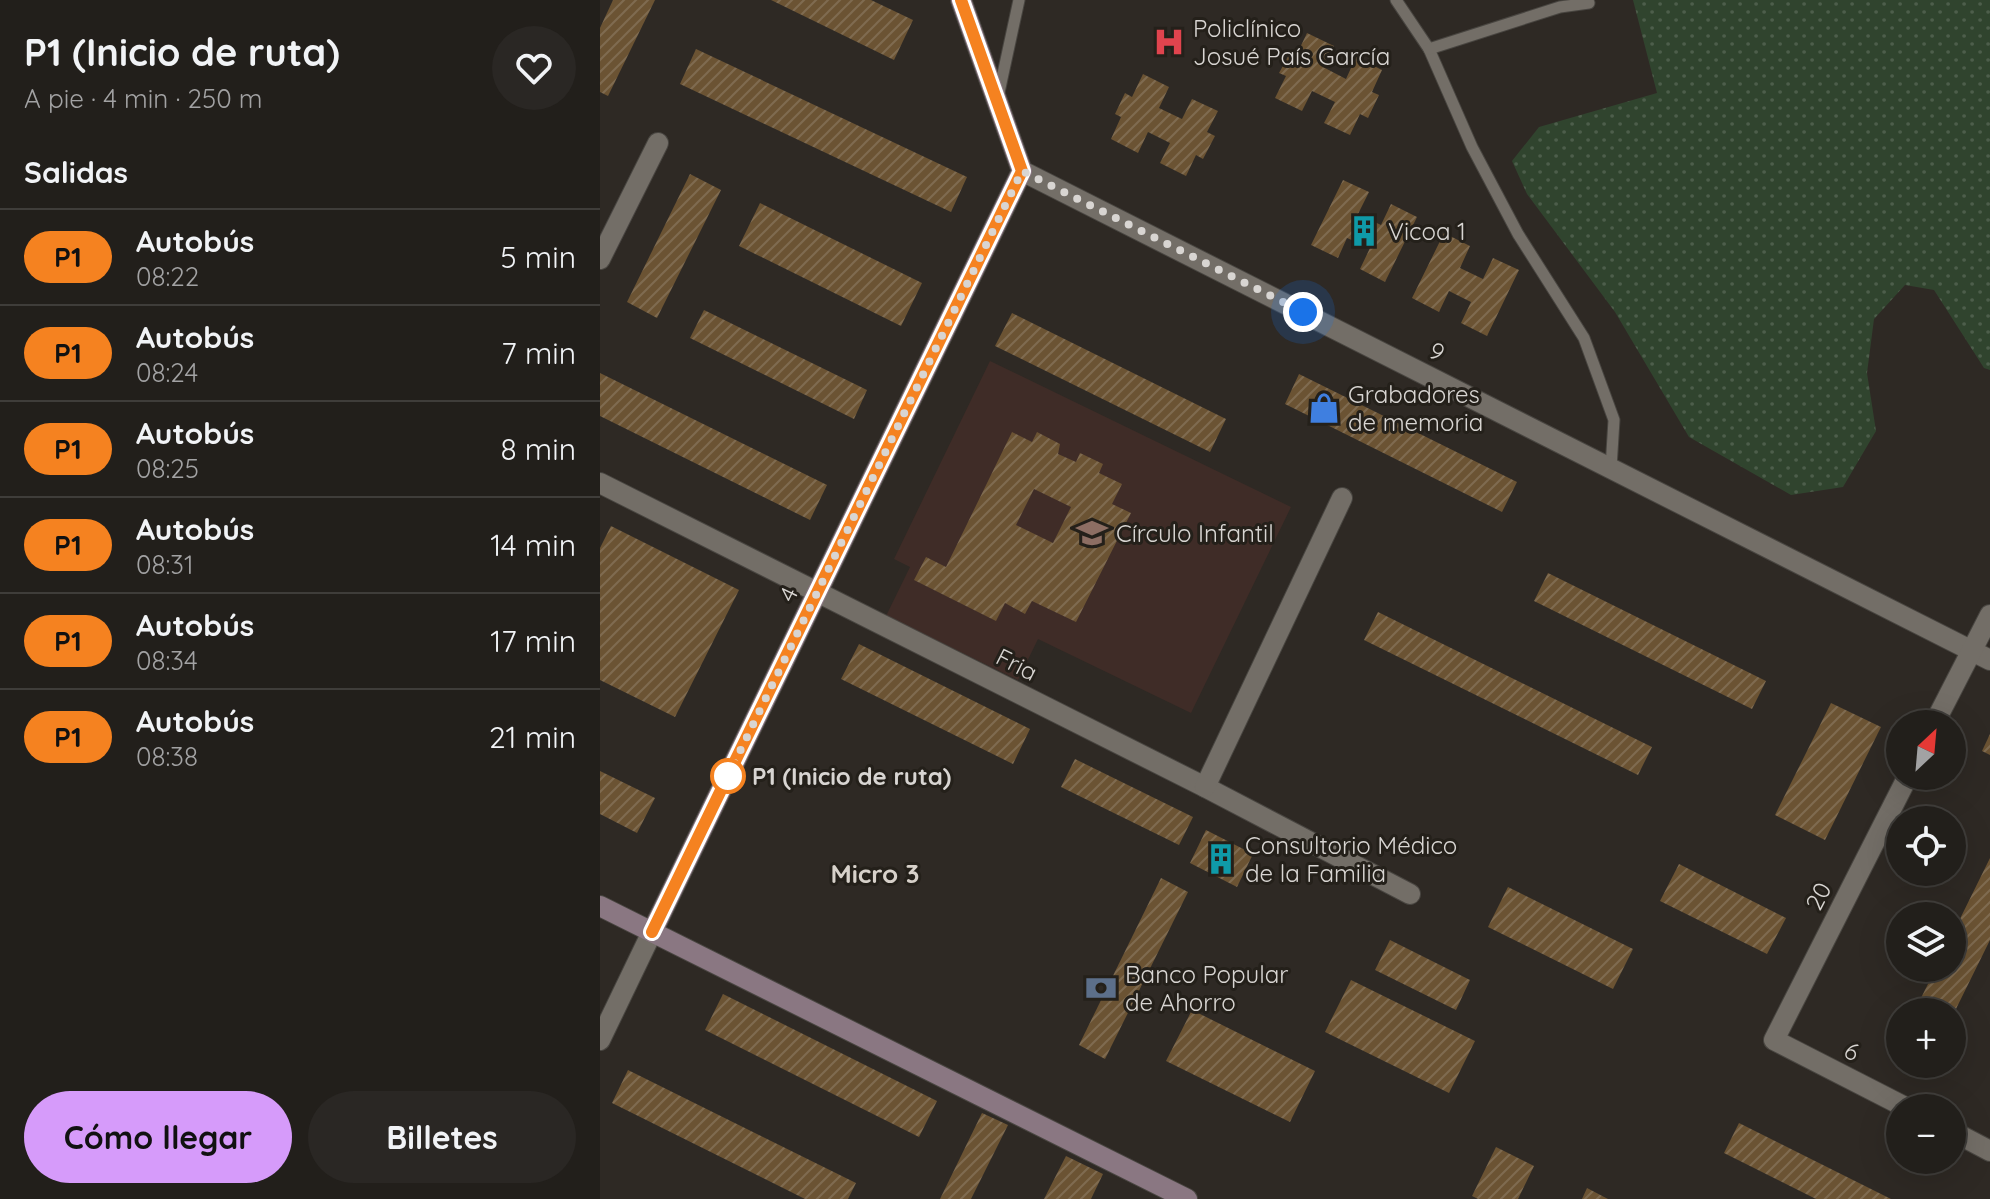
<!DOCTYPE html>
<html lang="es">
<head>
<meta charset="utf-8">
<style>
  body { margin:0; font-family:Quicksand,sans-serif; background:#2a2724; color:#f1f3f6; height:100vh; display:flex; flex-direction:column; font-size:30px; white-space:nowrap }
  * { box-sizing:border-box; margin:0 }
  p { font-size:26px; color:#a2a2a3 }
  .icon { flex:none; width:44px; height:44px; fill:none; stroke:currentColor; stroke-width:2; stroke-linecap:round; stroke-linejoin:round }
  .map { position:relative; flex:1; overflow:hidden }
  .panel { display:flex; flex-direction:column; background:#221f1b; width:600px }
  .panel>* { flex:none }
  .badge { padding:0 16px; border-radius:26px; font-size:28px; line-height:52px }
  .needle { width:52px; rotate:26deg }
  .tools { position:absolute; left:1286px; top:710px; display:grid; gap:16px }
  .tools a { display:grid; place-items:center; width:80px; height:80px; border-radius:50%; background:#221f1b; box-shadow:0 8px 32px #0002,0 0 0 2px #3f3d3a; font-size:40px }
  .you { position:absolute; width:40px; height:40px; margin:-20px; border:6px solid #fff; border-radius:50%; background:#1a73e8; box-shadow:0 0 0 12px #1a73e833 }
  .map>.badge { position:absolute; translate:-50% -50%; box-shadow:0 0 0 4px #fff }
  h2 { padding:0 24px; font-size:30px; line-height:72px }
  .round { display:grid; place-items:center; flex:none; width:84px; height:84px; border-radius:42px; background:#2a2724 }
  .summary { display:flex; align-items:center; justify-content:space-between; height:136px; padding:0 24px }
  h1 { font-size:38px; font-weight:700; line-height:60px }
  .cta { display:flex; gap:16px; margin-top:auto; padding:16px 24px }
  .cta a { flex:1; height:92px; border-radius:48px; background:#d69bfa; color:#111; font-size:32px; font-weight:700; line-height:92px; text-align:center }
  .cta a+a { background:#2a2724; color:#f1f3f6 }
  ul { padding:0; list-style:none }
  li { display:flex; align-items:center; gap:24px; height:96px; padding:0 24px; border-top:2px solid #3f3d3a }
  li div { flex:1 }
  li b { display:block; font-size:30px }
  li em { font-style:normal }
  li .badge { min-width:88px; font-weight:700; text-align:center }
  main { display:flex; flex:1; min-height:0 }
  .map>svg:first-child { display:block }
  .education { fill:#3f2c27 }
  .grass { fill:url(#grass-dots) }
  .building { fill:url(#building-hatch); fill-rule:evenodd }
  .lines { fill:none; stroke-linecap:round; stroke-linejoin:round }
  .lane-casing { stroke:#484540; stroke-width:13 }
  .street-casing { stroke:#484540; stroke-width:22 }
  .secondary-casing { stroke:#484540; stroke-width:22 }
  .lane { stroke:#736e67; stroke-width:11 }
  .street { stroke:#736e67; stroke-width:20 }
  .secondary { stroke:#8a7782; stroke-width:20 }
  .line-casing { stroke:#fff; stroke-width:18 }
  .line { stroke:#f58220; stroke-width:12 }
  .walk { stroke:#d8d5d2; stroke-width:8; stroke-dasharray:0 14.4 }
  .stop-dot { fill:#fff; stroke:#f58220; stroke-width:4 }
  .labels { text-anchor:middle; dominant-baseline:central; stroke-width:6; stroke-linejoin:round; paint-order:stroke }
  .poi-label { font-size:24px; fill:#d8d5d2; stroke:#24201a; text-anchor:start }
  .street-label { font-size:24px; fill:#d8d5d2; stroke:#24201a }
  .stop-label { font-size:24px; font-weight:bold; fill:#d8d5d2; stroke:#24201a; text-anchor:start }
  .neighbourhood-label { font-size:26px; font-weight:bold; fill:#d7d1ca; stroke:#24201a }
</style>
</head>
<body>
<main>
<section class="panel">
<div class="summary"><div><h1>P1 (Inicio de ruta)</h1><p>A pie · 4 min · 250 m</p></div><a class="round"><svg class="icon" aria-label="heart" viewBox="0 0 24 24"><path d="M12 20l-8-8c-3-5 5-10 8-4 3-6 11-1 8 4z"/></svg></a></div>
<h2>Salidas</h2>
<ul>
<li><span class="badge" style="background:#f58220;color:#111">P1</span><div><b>Autobús</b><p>08:22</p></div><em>5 min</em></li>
<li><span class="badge" style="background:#f58220;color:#111">P1</span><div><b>Autobús</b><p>08:24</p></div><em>7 min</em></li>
<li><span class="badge" style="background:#f58220;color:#111">P1</span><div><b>Autobús</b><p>08:25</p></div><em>8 min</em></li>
<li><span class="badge" style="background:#f58220;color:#111">P1</span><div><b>Autobús</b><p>08:31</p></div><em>14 min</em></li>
<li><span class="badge" style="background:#f58220;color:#111">P1</span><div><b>Autobús</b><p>08:34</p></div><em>17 min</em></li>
<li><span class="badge" style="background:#f58220;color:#111">P1</span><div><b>Autobús</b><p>08:38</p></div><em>21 min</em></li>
</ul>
<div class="cta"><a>Cómo llegar</a><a>Billetes</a></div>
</section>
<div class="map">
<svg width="1390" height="1199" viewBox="0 0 1390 1199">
  <defs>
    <pattern id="grass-dots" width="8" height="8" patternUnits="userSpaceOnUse" patternTransform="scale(2)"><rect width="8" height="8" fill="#30442e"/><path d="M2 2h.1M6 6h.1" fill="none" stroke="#4d5e4b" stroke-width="1.8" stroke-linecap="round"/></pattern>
    <pattern id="building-hatch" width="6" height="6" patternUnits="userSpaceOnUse" patternTransform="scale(2)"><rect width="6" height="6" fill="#6b5333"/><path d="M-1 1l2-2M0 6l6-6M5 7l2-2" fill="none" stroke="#7f6b50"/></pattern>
  </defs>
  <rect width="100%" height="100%" fill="#2e2924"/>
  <path class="education" d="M390 361 691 507 591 713 438 639 418 680 286 616 310 567 294 559Z"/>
  <path class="grass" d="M1033 0H1390V370L1384 368 1334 290 1305 285 1274 319 1267 373 1276 431 1243 487 1191 495 1089 437 1015 312 927 194 912 161 939 127 1057 93Z"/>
  <g class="building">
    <path d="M13 0H55L8 96 0 92V28Z"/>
    <path d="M171 0H271L313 20 294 60Z"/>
    <path d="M707 33 734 46 723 67 746 79 756 57 782 70 772 92 779 95 768 118 760 114 750 135 724 123 735 102 712 91 702 111 675 98 686 76 679 73 690 53 696 56Z"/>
    <path d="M96 49 367 177 351 212 80 84Z"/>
    <path d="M543 74 569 87 559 108 582 119 592 99 618 111 607 132 615 136 603 159 596 155 586 176 560 163 570 143 548 132 538 153 511 139 521 117 515 114 525 93 532 97Z"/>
    <path d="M90 174 121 190 57 318 27 302Z"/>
    <path d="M743 180 769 192 758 214 781 225 791 204 817 217 785 282 760 269 770 248 747 238 738 258 711 245Z"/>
    <path d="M160 203 322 283 301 326 139 246Z"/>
    <path d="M844 233 870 246 860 268 883 279 893 258 919 270 887 336 861 323 871 302 849 291 839 312 812 298Z"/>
    <path d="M104 310 267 390 254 419 90 338Z"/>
    <path d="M412 313 626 419 610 452 395 346Z"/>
    <path d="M0 373 227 485 210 520 0 416Z"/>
    <path d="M699 374 917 482 902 512 685 404Z"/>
    <path d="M412 432 432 442 437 432 460 444 458 454 476 462 480 453 503 464 499 473 522 484 512 504 531 513 476 622 432 601 425 614 405 603 396 621 314 580 326 557 346 567ZM434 489 471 507 453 543 416 525Z"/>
    <path d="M11 526 139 590 75 717 0 680V548Z"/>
    <path d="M948 573 1166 681 1152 709 934 601Z"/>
    <path d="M778 612 1052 747 1038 775 764 640Z"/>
    <path d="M259 644 430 729 413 764 241 679Z"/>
    <path d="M1231 703 1281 727 1225 840 1175 815Z"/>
    <path d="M1390 734V755L1382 751Z"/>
    <path d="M475 759 593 817 579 845 461 787Z"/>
    <path d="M0 771 55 798 37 833 0 814Z"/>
    <path d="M606 830 653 854 637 887 590 863Z"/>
    <path d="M1390 858V940L1352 1017V1012H1314L1336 968H1352V935Z"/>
    <path d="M1079 864 1186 918 1167 954 1060 901Z"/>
    <path d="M561 878 588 892 505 1059 479 1045Z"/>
    <path d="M908 887 1033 949 1013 989 888 927Z"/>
    <path d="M790 940 870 980 856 1010 775 970Z"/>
    <path d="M751 980 875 1041 849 1093 725 1032Z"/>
    <path d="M123 994 337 1101 319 1137 105 1030Z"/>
    <path d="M592 1010 715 1071 690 1122 566 1061Z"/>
    <path d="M28 1070 256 1183 248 1199H205L12 1103Z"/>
    <path d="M382 1113 408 1125 371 1199H340Z"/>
    <path d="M1139 1123 1291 1199H1216L1124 1153Z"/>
    <path d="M896 1147 934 1166 918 1199H878L872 1196Z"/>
    <path d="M466 1156 503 1174 491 1199H444Z"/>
    <path d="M987 1188 1008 1199H982Z"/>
  </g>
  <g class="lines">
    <defs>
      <g id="lane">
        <path d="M796 0 829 49 872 147 918 234 984 338 1014 420 1011 468"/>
        <path d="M829 49 960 7 989 3"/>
        <path d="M398 97 419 0"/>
      </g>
      <g id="street">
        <path d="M422 171 1390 660"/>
        <path d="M0 259 58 143"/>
        <path d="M0 483 605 787 810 894"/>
        <path d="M1334 724 1390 615"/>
        <path d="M605 787 742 498"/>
        <path d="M0 1040 52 932"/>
        <path d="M1307 1108 1174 1040 1308 776"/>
        <path d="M1352 1131 1390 1151"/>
      </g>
      <g id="secondary">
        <path d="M0 906 587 1199"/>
        <path d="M52 932 422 171 361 0"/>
      </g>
    </defs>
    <use href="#lane" class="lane-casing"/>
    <use href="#street" class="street-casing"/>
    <use href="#secondary" class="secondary-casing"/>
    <use href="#lane" class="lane"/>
    <use href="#street" class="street"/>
    <use href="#secondary" class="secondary"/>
  </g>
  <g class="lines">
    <defs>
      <path id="line" d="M52 932 422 171 361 0"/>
    </defs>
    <use href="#line" class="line-casing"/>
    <use href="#line" class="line"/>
    <path class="walk" d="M128 776 422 171 703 312"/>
  </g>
  <defs>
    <symbol id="hospital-bare" viewBox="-9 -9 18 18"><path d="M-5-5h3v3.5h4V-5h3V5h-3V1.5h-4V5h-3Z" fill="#e0444e" stroke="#24201a" stroke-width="2.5" paint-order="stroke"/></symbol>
    <symbol id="building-bare" viewBox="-9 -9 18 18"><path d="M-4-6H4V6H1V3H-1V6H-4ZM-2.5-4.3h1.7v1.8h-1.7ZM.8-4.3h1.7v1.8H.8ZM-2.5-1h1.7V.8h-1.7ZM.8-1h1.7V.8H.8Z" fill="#0f9aa8" stroke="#24201a" stroke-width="2.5" paint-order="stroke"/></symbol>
    <symbol id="shop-bare" viewBox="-9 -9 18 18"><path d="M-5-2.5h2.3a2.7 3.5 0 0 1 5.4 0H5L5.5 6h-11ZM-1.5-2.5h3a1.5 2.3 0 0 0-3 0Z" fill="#3f7fe0" stroke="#24201a" stroke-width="2.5" paint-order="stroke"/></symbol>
    <symbol id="school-bare" viewBox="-9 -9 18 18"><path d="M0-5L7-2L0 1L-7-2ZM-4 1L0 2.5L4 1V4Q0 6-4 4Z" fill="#8d6e63" stroke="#24201a" stroke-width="2.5" paint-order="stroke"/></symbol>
    <symbol id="bank-bare" viewBox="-9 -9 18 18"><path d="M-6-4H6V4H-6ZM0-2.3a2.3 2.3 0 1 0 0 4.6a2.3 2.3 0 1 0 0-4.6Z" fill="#5c6f8a" stroke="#24201a" stroke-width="2.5" paint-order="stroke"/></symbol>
  </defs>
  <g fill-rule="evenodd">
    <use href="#hospital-bare" x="547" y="20" width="44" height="44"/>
    <use href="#building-bare" x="742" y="209" width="44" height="44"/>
    <use href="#shop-bare" x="702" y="386" width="44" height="44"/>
    <use href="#school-bare" x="470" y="511" width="44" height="44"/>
    <use href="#building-bare" x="599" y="837" width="44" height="44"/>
    <use href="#bank-bare" x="479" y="966" width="44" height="44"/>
  </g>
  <circle class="stop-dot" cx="128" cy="776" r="16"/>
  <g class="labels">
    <g class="poi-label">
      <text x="593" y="28">Policlínico<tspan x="593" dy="28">Josué País García</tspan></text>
      <text x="788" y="231">Vicoa 1</text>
      <text x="748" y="394">Grabadores<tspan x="748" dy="28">de memoria</tspan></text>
      <text x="516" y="533">Círculo Infantil</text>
      <text x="645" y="845">Consultorio Médico<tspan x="645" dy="28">de la Familia</tspan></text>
      <text x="525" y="974">Banco Popular<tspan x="525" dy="28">de Ahorro</tspan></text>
    </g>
    <g class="street-label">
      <text transform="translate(837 351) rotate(27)">9</text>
      <text transform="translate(188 594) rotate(-64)">4</text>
      <text transform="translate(417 664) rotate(27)">Fria</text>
      <text transform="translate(1218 896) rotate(-63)">20</text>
      <text transform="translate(1252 1051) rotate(27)">6</text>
    </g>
    <g class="stop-label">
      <text x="152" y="776">P1 (Inicio de ruta)</text>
    </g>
    <g class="neighbourhood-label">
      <text x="275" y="873">Micro 3</text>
    </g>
  </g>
</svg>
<div class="tools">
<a><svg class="needle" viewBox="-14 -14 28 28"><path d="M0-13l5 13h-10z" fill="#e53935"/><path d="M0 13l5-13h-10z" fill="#a2a2a3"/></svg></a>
<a><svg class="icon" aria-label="locate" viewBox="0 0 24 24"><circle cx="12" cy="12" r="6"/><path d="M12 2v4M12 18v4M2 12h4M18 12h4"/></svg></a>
<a><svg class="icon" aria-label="layers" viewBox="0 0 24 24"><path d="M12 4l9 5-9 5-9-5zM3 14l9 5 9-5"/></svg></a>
<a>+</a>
<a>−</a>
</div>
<div class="you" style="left:703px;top:312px"></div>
</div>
</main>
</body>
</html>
